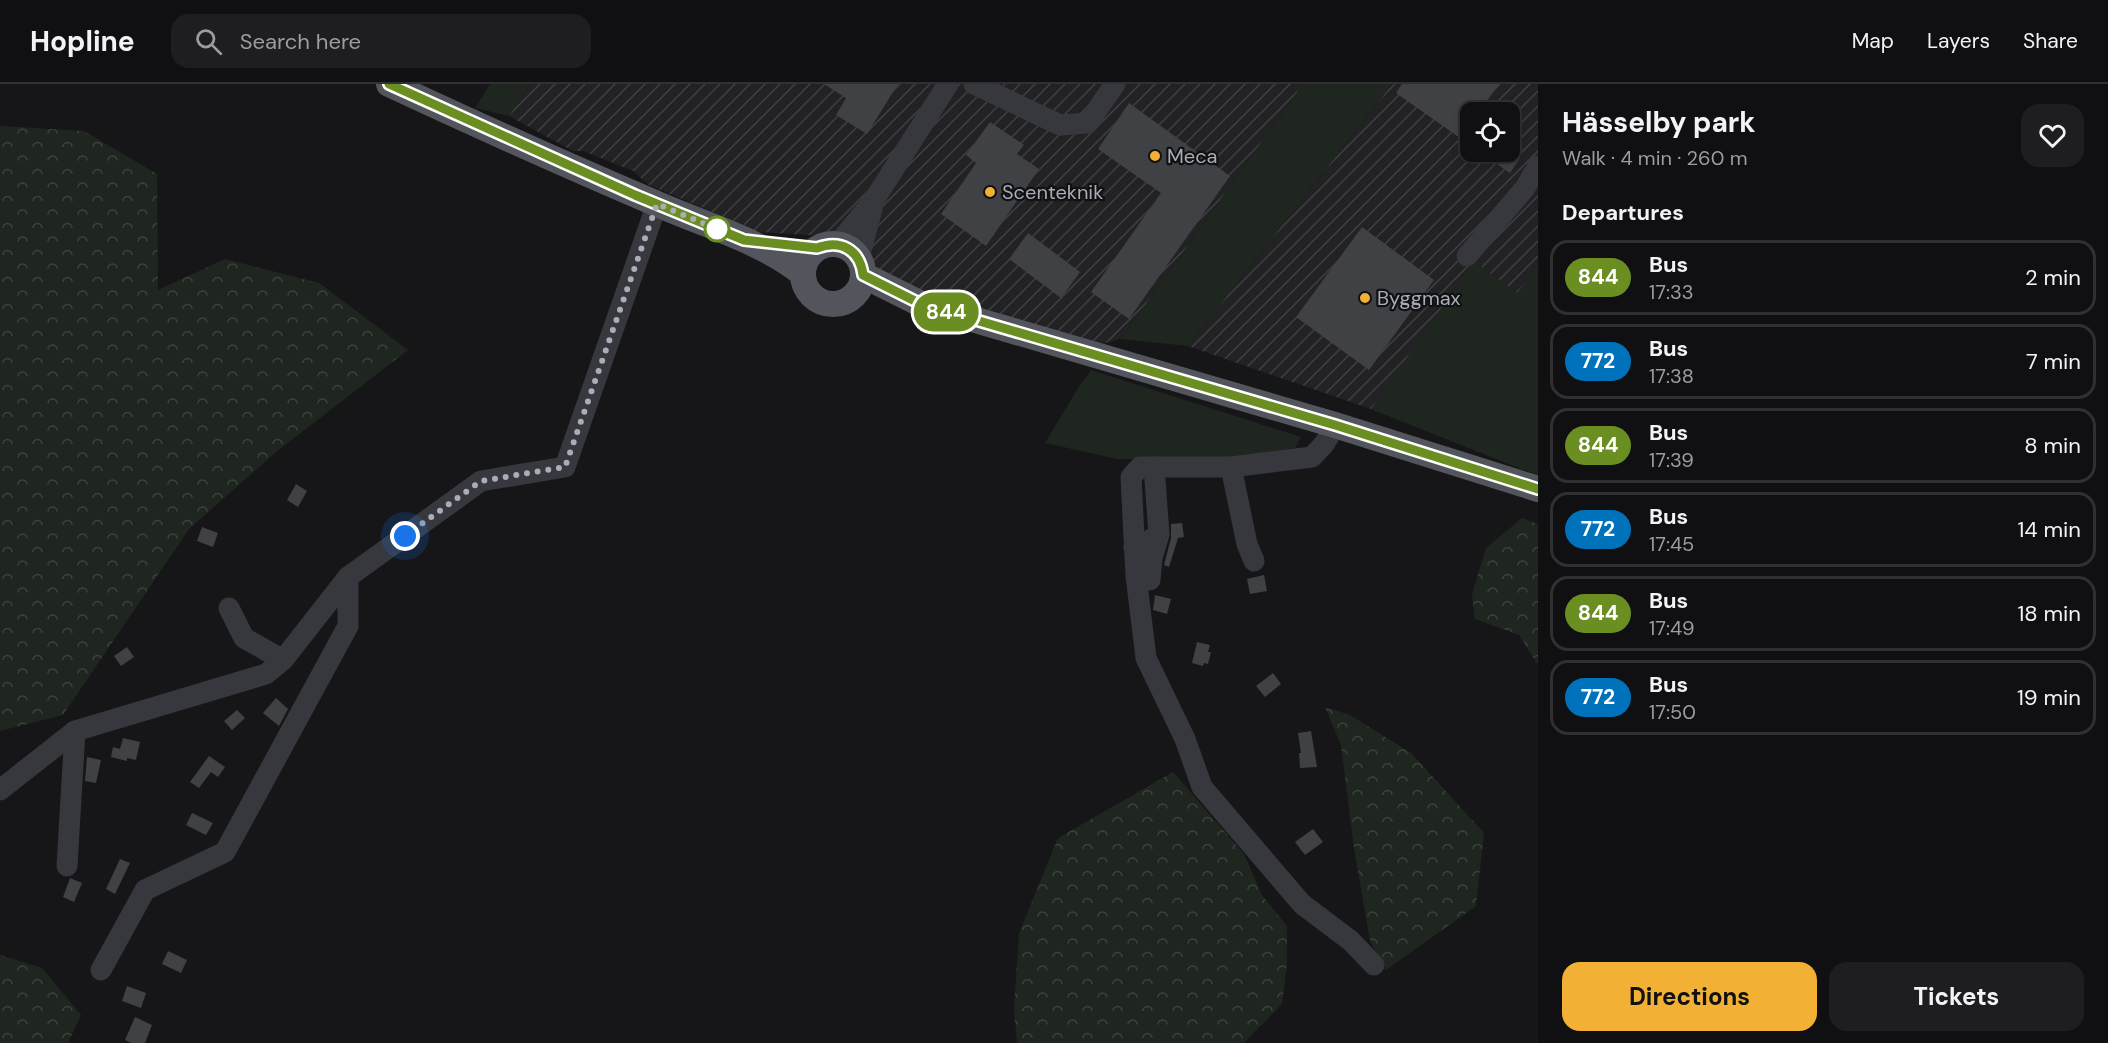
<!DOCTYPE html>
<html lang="en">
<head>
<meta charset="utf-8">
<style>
  body { margin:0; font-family:"DM Sans",sans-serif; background:#1e1e20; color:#f1f3f6; height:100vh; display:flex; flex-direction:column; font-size:22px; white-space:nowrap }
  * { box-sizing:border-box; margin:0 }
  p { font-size:20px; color:#9c9d9f }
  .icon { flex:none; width:33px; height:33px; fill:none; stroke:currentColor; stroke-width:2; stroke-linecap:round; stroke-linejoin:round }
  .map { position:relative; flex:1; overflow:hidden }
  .side { display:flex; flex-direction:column; background:#101012; width:570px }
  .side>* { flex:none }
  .badge { padding:0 12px; border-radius:20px; font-size:21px; line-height:39px }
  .fabs { position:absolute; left:1460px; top:18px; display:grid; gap:12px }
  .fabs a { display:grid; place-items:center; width:60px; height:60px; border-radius:12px; background:#101012; box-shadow:0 3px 9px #0003,0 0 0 2px #303032; font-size:30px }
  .you { position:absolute; width:30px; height:30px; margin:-15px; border:4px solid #fff; border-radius:50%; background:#1a73e8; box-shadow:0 0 0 9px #1a73e833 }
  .map>.badge { position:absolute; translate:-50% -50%; box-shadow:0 0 0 3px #fff }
  h2 { padding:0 24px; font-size:22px; line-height:54px }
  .round { display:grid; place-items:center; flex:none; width:63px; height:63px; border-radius:18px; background:#1e1e20 }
  .summary { display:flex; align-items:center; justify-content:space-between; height:102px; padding:0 24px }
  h1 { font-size:28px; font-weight:700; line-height:45px }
  .action { display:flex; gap:12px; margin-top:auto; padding:12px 24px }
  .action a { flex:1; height:69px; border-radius:18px; background:#f2b134; color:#111; font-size:24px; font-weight:700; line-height:69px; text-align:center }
  .action a+a { background:#1e1e20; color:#f1f3f6 }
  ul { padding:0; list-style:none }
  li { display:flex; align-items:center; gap:18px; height:75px; margin:0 12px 9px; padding:0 12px; border:3px solid #303032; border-radius:18px }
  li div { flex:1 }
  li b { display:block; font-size:22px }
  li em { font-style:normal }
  li .badge { min-width:66px; font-weight:700; text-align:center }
  header { display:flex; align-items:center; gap:36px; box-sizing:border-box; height:84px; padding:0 30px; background:#101012; border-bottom:2px solid #303032 }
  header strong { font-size:28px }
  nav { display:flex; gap:33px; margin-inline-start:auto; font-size:21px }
  .search { width:420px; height:54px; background:#1e1e20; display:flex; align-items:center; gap:15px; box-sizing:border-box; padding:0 21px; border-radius:18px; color:#9c9d9f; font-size:22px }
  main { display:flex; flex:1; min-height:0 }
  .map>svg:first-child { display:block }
  .industrial { fill:url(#industrial-furrows); fill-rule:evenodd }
  .green { fill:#1e261f }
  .forest { fill:url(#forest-crowns) }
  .building { fill:#404145 }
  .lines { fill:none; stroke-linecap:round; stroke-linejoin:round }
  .minor { stroke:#37383d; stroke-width:21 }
  .major { stroke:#53555c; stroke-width:26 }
  .line-casing { stroke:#fff; stroke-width:14 }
  .line { stroke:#6b8e23; stroke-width:9 }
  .walk { stroke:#a8adb8; stroke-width:6; stroke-dasharray:0 10.8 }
  .poi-dot { fill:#f2b134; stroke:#111113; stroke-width:2 }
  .stop-dot { fill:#fff; stroke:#6b8e23; stroke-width:3 }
  .labels { text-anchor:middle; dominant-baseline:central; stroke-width:4.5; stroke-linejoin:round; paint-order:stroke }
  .poi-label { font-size:20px; fill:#a8adb8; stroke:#111113; text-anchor:start }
</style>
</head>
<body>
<header>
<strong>Hopline</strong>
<div class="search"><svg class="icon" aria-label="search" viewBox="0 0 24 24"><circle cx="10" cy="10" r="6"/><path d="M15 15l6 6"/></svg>Search here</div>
<nav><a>Map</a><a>Layers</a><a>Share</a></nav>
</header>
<main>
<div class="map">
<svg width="1538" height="959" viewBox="0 0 1538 959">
  <defs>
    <pattern id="industrial-furrows" width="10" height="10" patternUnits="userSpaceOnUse" patternTransform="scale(1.5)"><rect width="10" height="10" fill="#222225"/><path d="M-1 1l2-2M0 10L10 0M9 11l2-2" fill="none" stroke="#3f3f43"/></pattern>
    <pattern id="forest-crowns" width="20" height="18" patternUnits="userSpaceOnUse" patternTransform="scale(1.5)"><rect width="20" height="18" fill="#1e261f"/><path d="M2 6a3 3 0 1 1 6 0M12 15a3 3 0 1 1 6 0" fill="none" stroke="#3c433d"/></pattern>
  </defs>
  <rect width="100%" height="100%" fill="#161618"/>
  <g class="industrial">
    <path d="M529 0H1303L1121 255 1089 263 887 196 855 154 760 148 649 101 633 87 583 67H573L509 32Z"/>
    <path d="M1392 0H1538V374L1529 388 1371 325 1188 262ZM1470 28H1509V68H1470Z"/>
  </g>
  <g class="green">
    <path d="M490 0H530L509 32 475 24Z"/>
    <path d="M1303 0H1392L1188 262 1121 255Z"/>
    <path d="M1474 177 1517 209 1538 182V391L1371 325Z"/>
    <path d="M1091 286 1301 353 1295 364 1229 375H1117L1045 359 1080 301Z"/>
  </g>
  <g class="forest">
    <path d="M0 42 84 47 157 90 158 206 225 175 319 199 408 266 276 368 189 445 63 631 0 647Z"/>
    <path d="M1522 434 1538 440V581L1519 551 1475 535 1472 510 1486 464Z"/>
    <path d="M1325 623 1350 631 1411 669 1484 749 1476 822 1386 886 1370 857 1354 764 1341 661Z"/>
    <path d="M1173 688 1244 770 1262 811 1287 842V880L1282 920 1244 959H1017L1014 925 1019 849 1058 754Z"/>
    <path d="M0 871 42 884 81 931 68 959H0Z"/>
  </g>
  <g class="building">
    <path d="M824 0H898L867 50 836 31 846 14Z"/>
    <path d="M1402 0H1499L1479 28H1470V61L1396 9Z"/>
    <path d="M1129 19 1230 92 1129 235 1091 208 1161 109 1098 65Z"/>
    <path d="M990 38 1024 61 1017 70 1039 85 986 162 941 130 976 79 966 71Z"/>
    <path d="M1479 68H1510L1520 74 1510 89Z"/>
    <path d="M1362 143 1434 196 1369 286 1296 233Z"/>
    <path d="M1028 149 1080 188 1061 214 1009 175Z"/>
    <path d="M296 400 307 407 298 423 287 416Z"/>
    <path d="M1182 439 1184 453 1178 454 1169 483 1164 481 1171 454V440Z"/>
    <path d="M202 443 218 449 213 463 197 457Z"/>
    <path d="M1264 491 1267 507 1250 510 1247 495Z"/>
    <path d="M1155 511 1171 515 1167 530 1153 526Z"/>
    <path d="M1197 558 1210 561 1208 568H1211L1208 580 1204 579 1203 582 1192 579Z"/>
    <path d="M127 563 134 573 121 582 114 572Z"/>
    <path d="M1273 589 1281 600 1265 613 1256 602Z"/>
    <path d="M276 614 288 625 279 642 263 629Z"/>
    <path d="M237 626 245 634 232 646 224 637Z"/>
    <path d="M1311 647 1317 683 1300 684 1299 669H1301L1298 649Z"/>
    <path d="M123 654 140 658 136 676 127 674V677L111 673 113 663 120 665Z"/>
    <path d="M209 672 225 683 218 693 211 688 199 704 190 698Z"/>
    <path d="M87 673 101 676 96 699 85 697Z"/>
    <path d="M192 729 213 739 206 751 186 741Z"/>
    <path d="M1313 745 1323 758 1305 771 1295 758Z"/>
    <path d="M120 775 130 779 115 810 106 805Z"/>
    <path d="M70 794 82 799 74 818 63 813Z"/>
    <path d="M168 867 187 876 181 889 162 880Z"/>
    <path d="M127 902 146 909 141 924 122 917Z"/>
    <path d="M135 933 152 941 145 959H131L125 956Z"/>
  </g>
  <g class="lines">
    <g class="minor">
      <path d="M974 0 1060 41 1088 39 1115 0"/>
      <path d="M838 160 874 116 948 0"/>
      <path d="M1467 172 1525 104 1538 82"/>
      <path d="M859 174 872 125"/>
      <path d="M1335 341 1325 359 1312 373 1231 383H1140L1131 393 1136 492 1146 574 1185 655 1202 703 1302 820 1351 857 1374 881"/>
      <path d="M1231 383 1247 460 1254 477"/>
      <path d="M1134 463 1146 459 1159 450 1154 383"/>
      <path d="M1150 496 1152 474 1159 450"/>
      <path d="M229 524 244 554 283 576 348 493"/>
      <path d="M0 706 75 647 266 590 283 576"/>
      <path d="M67 782 75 647"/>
      <path d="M101 886 145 806 225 768 348 542V493L481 397 565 383 657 120"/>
    </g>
    <g class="major">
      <path d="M389 0C477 41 566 81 655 119 704 141 760 156 802 189"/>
      <circle cx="833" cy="190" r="30"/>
      <path d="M863 191 921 220 1335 341 1538 405"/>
    </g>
  </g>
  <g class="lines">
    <defs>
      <path id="line" d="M389 0 635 111 744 156 817 164C841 155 860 166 863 191L921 220 1335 341 1538 405"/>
    </defs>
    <use href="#line" class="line-casing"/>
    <use href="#line" class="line"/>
    <path class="walk" d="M405 452 481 397 565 383 657 120 722 147 717 145"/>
  </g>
  <g class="poi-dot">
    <circle cx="1155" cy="72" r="6"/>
    <circle cx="990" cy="108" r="6"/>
    <circle cx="1365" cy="214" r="6"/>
  </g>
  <circle class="stop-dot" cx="717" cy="145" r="12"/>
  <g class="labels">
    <g class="poi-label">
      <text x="1167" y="72">Meca</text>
      <text x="1002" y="108">Scenteknik</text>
      <text x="1377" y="214">Byggmax</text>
    </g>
  </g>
</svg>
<div class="fabs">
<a><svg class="icon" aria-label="locate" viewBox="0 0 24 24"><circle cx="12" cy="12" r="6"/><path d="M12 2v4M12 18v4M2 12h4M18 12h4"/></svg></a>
</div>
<div class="you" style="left:405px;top:452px"></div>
<b class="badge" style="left:946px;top:228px;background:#6b8e23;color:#fff">844</b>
</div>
<section class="side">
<div class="summary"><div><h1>Hässelby park</h1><p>Walk · 4 min · 260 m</p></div><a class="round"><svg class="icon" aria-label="heart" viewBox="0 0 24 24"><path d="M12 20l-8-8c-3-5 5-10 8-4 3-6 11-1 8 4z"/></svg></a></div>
<h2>Departures</h2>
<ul>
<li><span class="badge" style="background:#6b8e23;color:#fff">844</span><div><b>Bus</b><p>17:33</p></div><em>2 min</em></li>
<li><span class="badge" style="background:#0072bc;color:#fff">772</span><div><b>Bus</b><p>17:38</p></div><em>7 min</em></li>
<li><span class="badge" style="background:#6b8e23;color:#fff">844</span><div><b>Bus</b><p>17:39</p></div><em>8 min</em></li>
<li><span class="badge" style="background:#0072bc;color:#fff">772</span><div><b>Bus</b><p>17:45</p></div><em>14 min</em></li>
<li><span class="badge" style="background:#6b8e23;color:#fff">844</span><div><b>Bus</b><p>17:49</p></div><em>18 min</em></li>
<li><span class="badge" style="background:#0072bc;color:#fff">772</span><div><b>Bus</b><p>17:50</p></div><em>19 min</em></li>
</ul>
<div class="action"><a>Directions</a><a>Tickets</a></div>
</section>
</main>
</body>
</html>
